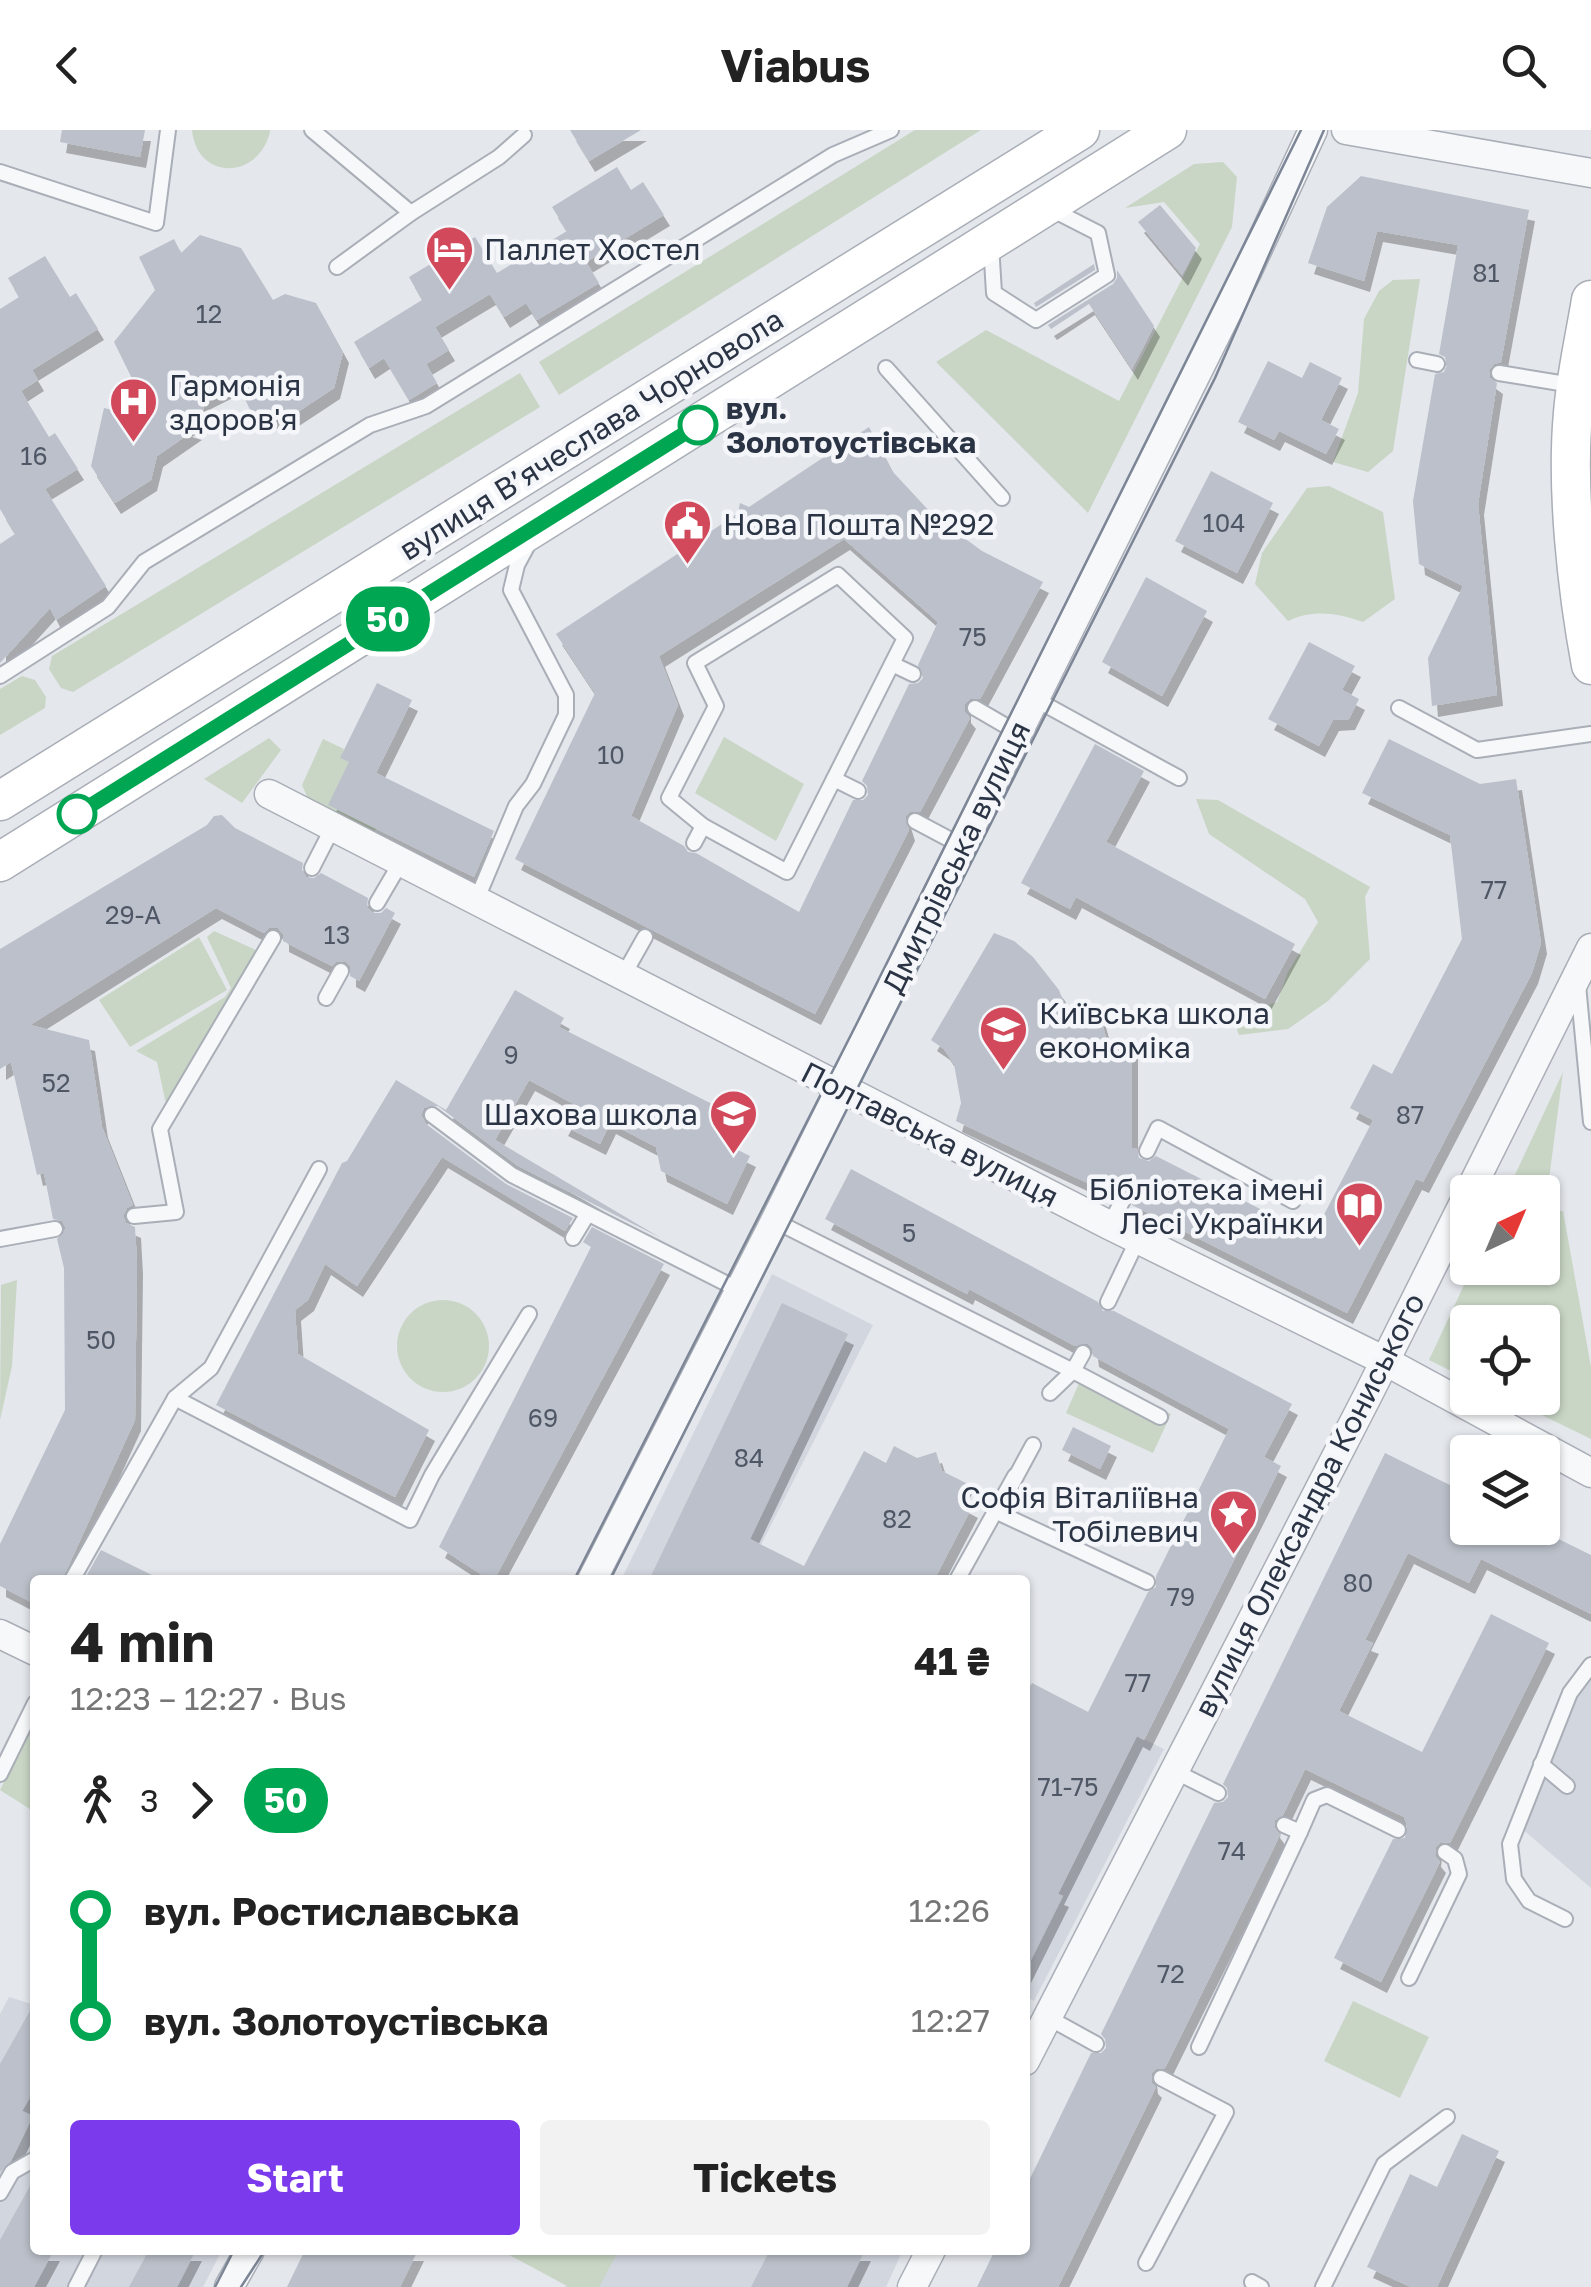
<!DOCTYPE html>
<html lang="en">
<head>
<meta charset="utf-8">
<style>
  body { margin:0; font-family:"Golos Text",sans-serif; background:#f2f2f2; color:#222; height:100vh; display:flex; flex-direction:column; font-size:38px; white-space:nowrap }
  * { box-sizing:border-box; margin:0 }
  p { font-size:32px; color:#767676 }
  .icon { flex:none; width:55px; height:55px; fill:none; stroke:currentColor; stroke-width:2; stroke-linecap:round; stroke-linejoin:round }
  .map { position:relative; flex:1; overflow:hidden }
  .drawer { position:absolute; left:30px; top:1445px; width:1000px; height:680px; display:flex; flex-direction:column; background:#fff; border-radius:10px; box-shadow:0 2px 8px #0004 }
  .drawer>* { flex:none }
  .badge { padding:0 20px; border-radius:32px; font-size:35px; line-height:65px }
  .needle { width:65px; rotate:44deg }
  .buttons { position:absolute; left:1450px; top:1045px; display:grid; gap:20px }
  .buttons a { display:grid; place-items:center; width:110px; height:110px; border-radius:10px; background:#fff; box-shadow:0 2px 8px #0004; font-size:50px }
  .map>.badge { position:absolute; translate:-50% -50%; box-shadow:0 0 0 5px #fff }
  .legs { display:flex; align-items:center; gap:15px; height:110px; padding:0 40px; font-size:32px }
  .legs p { margin-inline-start:auto }
  .overview { display:flex; align-items:center; justify-content:space-between; height:170px; padding:0 40px }
  h1 { font-size:55px; font-weight:700; line-height:75px }
  .cta { display:flex; gap:20px; margin-top:auto; padding:20px 40px }
  .cta a { flex:1; height:115px; border-radius:10px; background:#7c3aed; color:#fff; font-size:40px; font-weight:700; line-height:115px; text-align:center }
  .cta a+a { background:#f2f2f2; color:#222 }
  ul { padding:0 40px; list-style:none }
  li { display:flex; align-items:center; gap:35px; height:110px; font-size:38px }
  li i { display:grid; place-items:center; width:15px; height:100%; margin:0 12px; background:currentColor }
  li i::after { content:''; width:25px; height:25px; margin:-12px; border:8px solid; border-radius:50%; background:#fff }
  li p { margin-inline-start:auto }
  li:first-child i { background:linear-gradient(#0000 50%,currentColor 0) }
  li:last-child i { background:linear-gradient(currentColor 50%,#0000 0) }
  header { display:flex; justify-content:space-between; align-items:center; height:130px; padding:0 40px; background:#fff; font-size:45px; font-weight:700 }
  .map>svg:first-child { display:block }
  .built { fill:#d2d6de }
  .green { fill:#c9d6c5 }
  .building { fill:#bbc0ca; fill-rule:evenodd; filter:url(#shadow) }
  .lines { fill:none; stroke-linecap:round; stroke-linejoin:round }
  .lane-casing { stroke:#a9aeb7; stroke-width:18 }
  .street-casing { stroke:#a9aeb7; stroke-width:31 }
  .secondary-casing { stroke:#a9aeb7; stroke-width:41 }
  .lane { stroke:#f7f8fa; stroke-width:14 }
  .street { stroke:#f7f8fa; stroke-width:28 }
  .secondary { stroke:#fff; stroke-width:38 }
  .tram { stroke:#7d8696; stroke-width:2.5 }
  .line-1-casing { stroke:#fff; stroke-width:22 }
  .line-1 { stroke:#00a651; stroke-width:15 }
  .stop-1-dot { fill:#fff; stroke:#00a651; stroke-width:5 }
  .labels { text-anchor:middle; dominant-baseline:central; stroke-width:9; stroke-linejoin:round; paint-order:stroke }
  .number-label { font-size:25px; fill:#4f5766 }
  .poi-label { font-size:30px; fill:#2b3445; stroke:#f4f6f9; text-anchor:start }
  .stop-label { font-size:30px; font-weight:bold; fill:#2b3445; stroke:#f4f6f9; text-anchor:start }
  .street-label { font-size:30px; fill:#2b3445; stroke:#f4f6f9 }
</style>
</head>
<body>
<header><svg class="icon" aria-label="back" viewBox="0 0 24 24"><path d="M15 5l-7 7 7 7"/></svg>Viabus<svg class="icon" aria-label="search" viewBox="0 0 24 24"><circle cx="10" cy="10" r="6"/><path d="M15 15l6 6"/></svg></header>
<div class="map">
<svg width="1591" height="2157" viewBox="0 0 1591 2157">
  <defs>
    <filter id="shadow"><feDropShadow dx="6" dy="11" stdDeviation="0" flood-color="#0004"/></filter>
  </defs>
  <rect width="100%" height="100%" fill="#e4e7ec"/>
  <g class="built">
    <path d="M772 1144 873 1195 743 1450H621Z"/>
    <path d="M1591 1525V1758L1514 1692 1568 1557Z"/>
    <path d="M1025 1551 1164 1619 1034 1871 1025 1866Z"/>
    <path d="M9 1867 35 1875V2120H222L203 2157H0V1884Z"/>
    <path d="M517 2120H903L886 2157H565L570 2147Z"/>
  </g>
  <g class="green">
    <path d="M192 0H270V2C258 50 197 51 192 0Z"/>
    <path d="M915 0H981L559 265 539 232Z"/>
    <path d="M1223 32 1237 47 1232 97 1088 383 936 232 986 200 1119 271 1200 114 1164 72 1125 78 1194 34Z"/>
    <path d="M1420 149 1393 321 1368 342 1333 332 1358 263 1364 189 1379 161 1393 150Z"/>
    <path d="M520 243 540 277 73 562 61 558 49 539 52 526Z"/>
    <path d="M1329 356 1383 382 1395 469 1363 492C1337 483 1313 479 1288 491L1255 454 1262 423 1307 358Z"/>
    <path d="M22 546 35 550 46 567 45 578 0 605V559Z"/>
    <path d="M724 607 804 654 776 711 695 663Z"/>
    <path d="M269 608 281 620 242 673 204 649Z"/>
    <path d="M323 609 344 619 341 628 349 632 376 699 373 704 309 671 302 655Z"/>
    <path d="M1196 669 1218 670 1370 757 1365 767 1370 829 1328 871 1288 899 1239 905 1232 887 1277 872 1288 842 1318 792 1305 769 1209 704Z"/>
    <path d="M214 801 258 821 166 974 157 932 136 921 225 867 231 858 207 807Z"/>
    <path d="M199 807 227 860 130 917 99 870Z"/>
    <path d="M1563 942 1545 1080 1563 1081 1591 1237V1309L1507 1268H1542V1192H1468L1467 1249 1429 1230 1472 1138H1542V1062H1507Z"/>
    <path d="M17 1150 12 1236 0 1290 1 1155Z"/>
    <circle cx="443" cy="1216" r="46"/>
    <path d="M1083 1244 1171 1284 1153 1323 1066 1283Z"/>
    <path d="M35 1590V1678L33 1681 0 1660Z"/>
    <path d="M1353 1871 1429 1907 1400 1968 1324 1931Z"/>
    <path d="M500 2120H619L599 2157H569Z"/>
  </g>
  <g class="building">
    <path d="M62 0H145L140 27 60 12Z"/>
    <path d="M570 0H641L589 31Z"/>
    <path d="M617 37 631 60 643 52 664 85 586 132 599 153 537 190 526 173 504 187 490 164 435 197 449 220 426 234 437 253 409 270 384 228 369 238 354 212 422 170 409 147 475 107 497 143 567 101 552 77Z"/>
    <path d="M1361 46 1529 80 1501 232 1494 234 1489 240 1490 248 1497 253 1478 374 1497 565 1432 576 1428 528 1463 456 1419 434 1413 371 1435 244 1444 242 1447 235 1445 227 1439 224 1458 115 1377 101 1364 151 1308 133 1327 77Z"/>
    <path d="M1160 75 1196 118 1182 145 1138 92Z"/>
    <path d="M200 105 241 118 273 170 285 164 316 173 343 222 334 258 284 291 252 284 237 252 205 268 202 287 186 296 196 299 157 326 151 350 115 373 91 336 104 278 152 289 114 212 155 160 139 127 174 109 181 123Z"/>
    <path d="M45 126 70 167 76 163 98 199 32 240 38 250 21 261 49 307 55 303 78 339 45 359 106 456 56 490 50 478 0 533V414L15 404 0 379V179L19 167 8 148Z"/>
    <path d="M1094 134 1095 140 1036 177 1034 173Z"/>
    <path d="M1117 140 1154 196 1132 239 1089 174 1051 199 1048 195 1113 154 1117 148Z"/>
    <path d="M1268 231 1302 248 1310 232 1342 248 1321 290 1339 299 1326 324 1279 301 1274 310 1238 292Z"/>
    <path d="M869 297 893 342 933 385 982 421 1043 452 980 569 971 568 965 574V582L970 588 920 682H910L905 687 909 700 815 884 515 729 595 563 556 504 691 415 693 403 704 406 738 383 740 373 749 377ZM844 409 938 492 918 535 923 548 918 553 909 554 862 651 867 656 868 665 863 670H853L799 782 696 723 688 722 684 716 631 686 678 575 659 526Z"/>
    <path d="M1211 341 1273 373 1237 443 1175 411Z"/>
    <path d="M1146 447 1207 481 1162 566 1102 532Z"/>
    <path d="M1309 512 1355 536 1342 560 1359 569 1349 589 1333 590 1319 616 1268 589Z"/>
    <path d="M377 553 412 570 376 643 494 701 474 747 328 675 349 632 340 628Z"/>
    <path d="M1389 609 1480 654 1516 649 1541 813 1532 843 1423 1052 1416 1049 1347 1183 1132 1075 1133 1065 1127 1060H1118L1113 1065 956 991 961 973 954 934 944 919 931 910 994 803 1014 811 1033 827 1059 860 1067 881 1097 876 1109 918 1132 913V1018L1137 1019 1139 1028 1149 1031 1156 1026 1313 1106 1373 990 1350 978 1373 934 1392 944 1462 809 1450 705 1362 663Z"/>
    <path d="M1095 614 1144 641 1106 712 1295 814 1265 869 1076 767 1070 779 1021 753Z"/>
    <path d="M222 685 235 698 303 733 302 740 306 747 314 748 321 743 368 768 367 777 373 783H381L386 778 395 783 359 851 350 846V836L345 831 336 832 332 836 283 811V804L278 798H269L264 803 216 778 30 895 89 910 102 997 133 1075 127 1078 123 1086 126 1093 135 1097 137 1133 135 1290 62 1450H35V1474L0 1456V1414L65 1280 64 1138 57 1109 66 1098 62 1091 53 1089 44 1043 37 1045 11 932 0 939V819L207 695 214 686Z"/>
    <path d="M515 860 564 888 559 897 738 987 726 1014 750 1026 727 1074 661 1041 656 1017 610 993 600 1014 562 995 574 974 529 950 495 1010 661 1108 518 1036 438 976 424 978 421 985 426 994 506 1054 573 1088 565 1101 442 1027 357 1156 325 1134 308 1170 295 1180 298 1224 429 1300 395 1367 216 1275 342 1033 347 1031 396 950 446 980Z"/>
    <path d="M851 1039 1098 1172 1103 1181H1114L1292 1274 1264 1327 1281 1336 1144 1610 1137 1606 1058 1764 1063 1766 1025 1842V1567L1032 1553 1088 1582 1148 1462 1156 1457V1446L1229 1299 1093 1226 1092 1218 1087 1213 1075 1216 969 1159 967 1164 825 1089Z"/>
    <path d="M592 1097 664 1134 494 1450H490L439 1417 591 1117 583 1112Z"/>
    <path d="M782 1173 848 1204 750 1409 804 1436 864 1321 886 1333 894 1316 917 1328 936 1322 942 1341 966 1353 957 1369 972 1377 934 1450H649Z"/>
    <path d="M1073 1297 1111 1316 1100 1339 1062 1320Z"/>
    <path d="M1385 1323 1468 1364V1398H1536L1591 1425V1484L1481 1429 1469 1453 1408 1423 1365 1510 1373 1513 1339 1581 1422 1622 1491 1484 1549 1513 1450 1713 1441 1712 1436 1717 1435 1726 1440 1732 1381 1852 1334 1828 1393 1709 1405 1708 1407 1695 1404 1687 1305 1639 1283 1685 1275 1690 1274 1697 1280 1705 1165 1938 1156 1939 1151 1944 1152 1953 1156 1957 1058 2157H977L995 2120H1025V2059L1091 1923H1101L1106 1918 1105 1909 1101 1904 1214 1673 1223 1672 1228 1667 1227 1658 1223 1654Z"/>
    <path d="M101 1420 162 1450H84Z"/>
    <path d="M35 1872V1959L22 1981 33 1986 11 2031 0 2042V1934Z"/>
    <path d="M1462 2004 1499 2021 1437 2157H1411L1367 2137 1410 2044 1437 2057Z"/>
    <path d="M35 2047V2120H54L34 2157H0V2110Z"/>
    <path d="M149 2120H196L177 2157H129Z"/>
    <path d="M305 2120H418L400 2157H287Z"/>
    <path d="M770 2120H865L847 2157H751Z"/>
  </g>
  <g class="lines">
    <defs>
      <g id="lane">
        <path d="M312 0 411 83"/>
        <path d="M0 42 156 93 168 0"/>
        <path d="M991 114 994 163 1036 190 1107 145 1098 103 1051 79"/>
        <path d="M337 137 411 83 499 27 524 5"/>
        <path d="M1417 230 1437 234"/>
        <path d="M886 238 1002 368"/>
        <path d="M1499 243 1572 255"/>
        <path d="M838 445 905 508 787 742 703 696 669 668 716 576 695 533Z"/>
        <path d="M892 534 913 544"/>
        <path d="M0 546 108 477 144 432 370 295 426 276 833 25 891 0"/>
        <path d="M1035 569 1179 648"/>
        <path d="M975 578 1018 603"/>
        <path d="M1399 578 1477 620 1591 604"/>
        <path d="M834 649 858 661"/>
        <path d="M915 691 962 716"/>
        <path d="M694 713 703 696"/>
        <path d="M312 738 333 697"/>
        <path d="M476 771 516 676 533 654 566 585V565L511 460 517 435 530 411"/>
        <path d="M377 773 401 732"/>
        <path d="M623 846 645 807"/>
        <path d="M1578 855 1591 992"/>
        <path d="M326 868 341 841"/>
        <path d="M432 985 512 1045 739 1160"/>
        <path d="M1147 1021 1158 998 1293 1071"/>
        <path d="M319 1039 211 1238 175 1268 410 1390 432 1345 529 1184"/>
        <path d="M134 1086 176 1082 160 999 273 808"/>
        <path d="M775 1091 1073 1241 1050 1263"/>
        <path d="M1109 1095 1123 1070"/>
        <path d="M573 1108 587 1085"/>
        <path d="M0 1109 55 1099"/>
        <path d="M1108 1172 1138 1109"/>
        <path d="M1083 1223 1073 1241 1160 1287"/>
        <path d="M1012 1354 1033 1315"/>
        <path d="M997 1382 1147 1452"/>
        <path d="M72 1450 175 1268"/>
        <path d="M957 1450 1015 1346"/>
        <path d="M1541 1634 1567 1656"/>
        <path d="M1174 1641 1218 1663"/>
        <path d="M0 1644 35 1573"/>
        <path d="M1284 1695 1300 1702 1314 1670 1327 1665 1398 1700"/>
        <path d="M1565 1789 1529 1771 1514 1749 1510 1714 1570 1563 1591 1535"/>
        <path d="M1409 1848 1459 1744 1455 1729 1445 1722"/>
        <path d="M1047 1887 1096 1914"/>
        <path d="M1199 1917 1300 1702"/>
        <path d="M0 2063 12 2042 35 2029"/>
        <path d="M1146 2133 1226 1982 1161 1948"/>
        <path d="M1252 2152 1261 2157"/>
        <path d="M76 2157 95 2120"/>
        <path d="M1323 2157 1384 2034 1447 1987"/>
      </g>
      <g id="street">
        <path d="M1346 0 1591 43"/>
        <path d="M269 664 1109 1095 1385 1231 1591 1343"/>
        <path d="M592 1450 775 1091 1248 140 1313 0"/>
        <path d="M0 1504 35 1521"/>
        <path d="M1025 1931 1369 1263 1591 818"/>
        <path d="M229 2157 250 2120"/>
        <path d="M912 2157 931 2120"/>
      </g>
      <g id="secondary">
        <path d="M1591 170C1585 207 1576 245 1573 283 1566 359 1577 460 1591 535"/>
        <path d="M0 671 1080 0"/>
        <path d="M0 732 1167 0"/>
      </g>
    </defs>
    <use href="#lane" class="lane-casing"/>
    <use href="#street" class="street-casing"/>
    <use href="#secondary" class="secondary-casing"/>
    <use href="#lane" class="lane"/>
    <use href="#street" class="street"/>
    <use href="#secondary" class="secondary"/>
    <g class="tram">
      <path d="M574 1450 858 891 1301 0"/>
      <path d="M610 1450 1215 248 1324 0"/>
      <path d="M215 2157 234 2120"/>
      <path d="M241 2157 265 2120"/>
    </g>
  </g>
  <g class="lines">
    <defs>
      <path id="line-1" d="M77 684 698 295"/>
    </defs>
    <use href="#line-1" class="line-1-casing"/>
    <use href="#line-1" class="line-1"/>
  </g>
  <defs>
    <symbol id="hotel-pin" viewBox="-11 -11 22 30"><path d="M0 17L-7.5 6A9.5 9.5 0 1 1 7.5 6Z" fill="#d1495b" stroke="#f4f6f9"/><path d="M-6-4.5h1.5V1H6V5H4.5V3h-9V5H-6ZM-4 0a1.8 1.8 0 1 1 3.6 0ZM.5 0V-2.5h3Q6-2.5 6 0Z" fill="#fff"/></symbol>
    <symbol id="hospital-pin" viewBox="-11 -11 22 30"><path d="M0 17L-7.5 6A9.5 9.5 0 1 1 7.5 6Z" fill="#d1495b" stroke="#f4f6f9"/><path d="M-5-5h3v3.5h4V-5h3V5h-3V1.5h-4V5h-3Z" fill="#fff"/></symbol>
    <symbol id="civic-pin" viewBox="-11 -11 22 30"><path d="M0 17L-7.5 6A9.5 9.5 0 1 1 7.5 6Z" fill="#d1495b" stroke="#f4f6f9"/><path d="M-.6-6.5H3V-4.5H.6V-3L4-1V1h2V6H-6V1h2V-1L-.6-3ZM-1.2 2.5V6h2.4V2.5Z" fill="#fff"/></symbol>
    <symbol id="university-pin" viewBox="-11 -11 22 30"><path d="M0 17L-7.5 6A9.5 9.5 0 1 1 7.5 6Z" fill="#d1495b" stroke="#f4f6f9"/><path d="M0-5L7-2L0 1L-7-2ZM-4 1L0 2.5L4 1V4Q0 6-4 4Z" fill="#fff"/></symbol>
    <symbol id="school-pin" viewBox="-11 -11 22 30"><path d="M0 17L-7.5 6A9.5 9.5 0 1 1 7.5 6Z" fill="#d1495b" stroke="#f4f6f9"/><path d="M0-5L7-2L0 1L-7-2ZM-4 1L0 2.5L4 1V4Q0 6-4 4Z" fill="#fff"/></symbol>
    <symbol id="library-pin" viewBox="-11 -11 22 30"><path d="M0 17L-7.5 6A9.5 9.5 0 1 1 7.5 6Z" fill="#d1495b" stroke="#f4f6f9"/><path d="M-6-4Q-3-5.5-.7-3.5V5Q-3 3-6 4ZM6-4Q3-5.5 .7-3.5V5Q3 3 6 4Z" fill="#fff"/></symbol>
    <symbol id="sight-pin" viewBox="-11 -11 22 30"><path d="M0 17L-7.5 6A9.5 9.5 0 1 1 7.5 6Z" fill="#d1495b" stroke="#f4f6f9"/><path d="M0-6L1.8-2.2L6-1.7L2.9 1.2L3.7 5.4L0 3.3L-3.7 5.4L-2.9 1.2L-6-1.7L-1.8-2.2Z" fill="#fff"/></symbol>
  </defs>
  <g fill-rule="evenodd">
    <use href="#hotel-pin" x="422" y="92" width="55" height="75"/>
    <use href="#hospital-pin" x="106" y="244" width="55" height="75"/>
    <use href="#civic-pin" x="660" y="366" width="55" height="75"/>
    <use href="#university-pin" x="976" y="872" width="55" height="75"/>
    <use href="#school-pin" x="706" y="956" width="55" height="75"/>
    <use href="#library-pin" x="1332" y="1048" width="55" height="75"/>
    <use href="#sight-pin" x="1206" y="1356" width="55" height="75"/>
  </g>
  <g class="stop-1-dot">
    <circle cx="698" cy="295" r="18"/>
    <circle cx="77" cy="684" r="18"/>
  </g>
  <g class="labels">
    <g class="number-label">
      <text x="1486" y="142">81</text>
      <text x="209" y="183">12</text>
      <text x="34" y="325">16</text>
      <text x="1224" y="392">104</text>
      <text x="973" y="506">75</text>
      <text x="611" y="624">10</text>
      <text x="1494" y="759">77</text>
      <text x="133" y="784">29-А</text>
      <text x="337" y="804">13</text>
      <text x="511" y="924">9</text>
      <text x="56" y="952">52</text>
      <text x="1410" y="984">87</text>
      <text x="909" y="1102">5</text>
      <text x="101" y="1209">50</text>
      <text x="543" y="1287">69</text>
      <text x="749" y="1327">84</text>
      <text x="897" y="1388">82</text>
      <text x="1358" y="1452">80</text>
      <text x="1181" y="1466">79</text>
      <text x="1138" y="1552">77</text>
      <text x="1068" y="1656">71-75</text>
      <text x="1232" y="1720">74</text>
      <text x="1171" y="1843">72</text>
    </g>
    <g class="poi-label">
      <text x="484" y="119">Паллет Хостел</text>
      <text x="169" y="255">Гармонія<tspan x="169" dy="34">здоров'я</tspan></text>
      <text x="723" y="394">Нова Пошта №292</text>
      <text x="1039" y="883">Київська школа<tspan x="1039" dy="34">економіка</tspan></text>
      <text x="698" y="984" text-anchor="end">Шахова школа</text>
      <text x="1324" y="1059" text-anchor="end">Бібліотека імені<tspan x="1324" dy="34">Лесі Українки</tspan></text>
      <text x="1199" y="1367" text-anchor="end">Софія Віталіївна<tspan x="1199" dy="34">Тобілевич</tspan></text>
    </g>
    <g class="stop-label">
      <text x="726" y="278">вул.<tspan x="726" dy="34">Золотоустiвська</tspan></text>
    </g>
    <g class="street-label">
      <text transform="translate(591 304) rotate(-32)">вулиця Вʼячеслава Чорновола</text>
      <text transform="translate(956 727) rotate(-64)">Дмитрівська вулиця</text>
      <text transform="translate(930 1004) rotate(27)">Полтавська вулиця</text>
      <text transform="translate(1309 1375) rotate(-63)">вулиця Олександра Кониського</text>
    </g>
  </g>
</svg>
<div class="buttons">
<a><svg class="needle" viewBox="-14 -14 28 28"><path d="M0-13l5 13h-10z" fill="#e53935"/><path d="M0 13l5-13h-10z" fill="#767676"/></svg></a>
<a><svg class="icon" aria-label="locate" viewBox="0 0 24 24"><circle cx="12" cy="12" r="6"/><path d="M12 2v4M12 18v4M2 12h4M18 12h4"/></svg></a>
<a><svg class="icon" aria-label="layers" viewBox="0 0 24 24"><path d="M12 4l9 5-9 5-9-5zM3 14l9 5 9-5"/></svg></a>
</div>
<b class="badge" style="left:388px;top:489px;background:#00a651;color:#fff">50</b>
<section class="drawer">
<div class="overview"><div><h1>4 min</h1><p>12:23 – 12:27 · Bus</p></div><b>41 ₴</b></div>
<div class="legs"><svg class="icon" aria-label="walk" viewBox="0 0 24 24"><circle cx="13" cy="4" r="2"/><path d="M13 8l-2 6 4 7M11 14l-3 7M7 12l3-4h3l4 4"/></svg>3<svg class="icon" aria-label="forward" viewBox="0 0 24 24"><path d="M9 5l7 7-7 7"/></svg><b class="badge" style="background:#00a651;color:#fff">50</b></div>
<ul>
<li><i style="color:#00a651"></i><b>вул. Ростиславська</b><p>12:26</p></li>
<li><i style="color:#00a651"></i><b>вул. Золотоустiвська</b><p>12:27</p></li>
</ul>
<div class="cta"><a>Start</a><a>Tickets</a></div>
</section>
</div>
</body>
</html>
